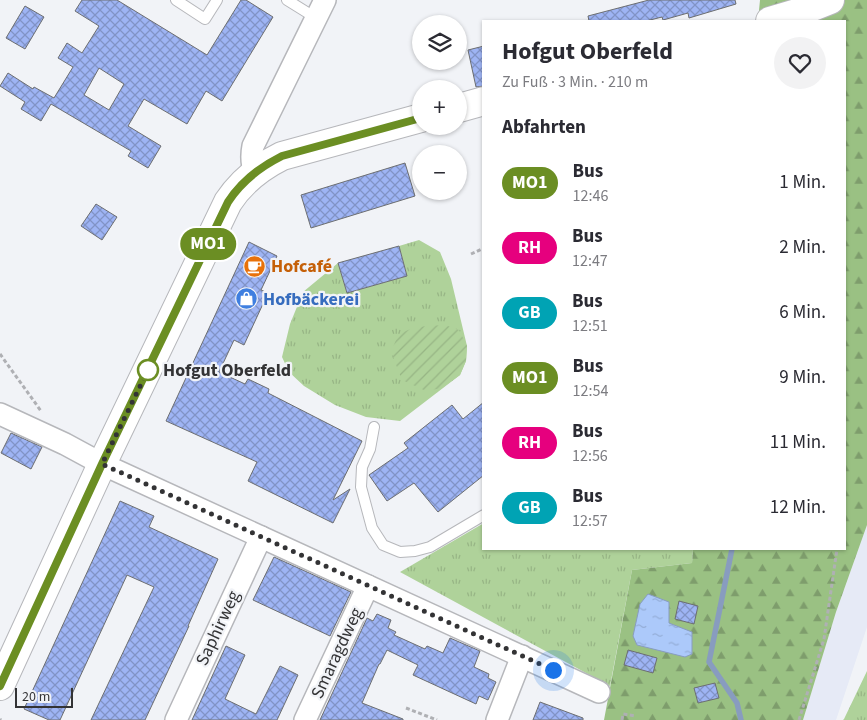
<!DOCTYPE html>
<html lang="de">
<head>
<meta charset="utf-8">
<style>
  body { margin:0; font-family:"Source Sans 3",sans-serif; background:#f2f2f3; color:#2b2b33; height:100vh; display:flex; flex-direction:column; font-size:19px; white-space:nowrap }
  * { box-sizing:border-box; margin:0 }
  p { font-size:16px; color:#7c7c81 }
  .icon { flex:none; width:28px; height:28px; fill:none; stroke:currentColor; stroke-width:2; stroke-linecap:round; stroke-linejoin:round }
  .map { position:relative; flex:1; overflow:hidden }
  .details { position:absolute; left:482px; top:20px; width:364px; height:530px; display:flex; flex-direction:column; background:#fff; border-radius:0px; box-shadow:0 1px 4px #0004 }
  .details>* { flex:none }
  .badge { padding:0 10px; border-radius:16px; font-size:18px; line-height:32px }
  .fabs { position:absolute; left:412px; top:15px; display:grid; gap:10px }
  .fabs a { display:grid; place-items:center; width:55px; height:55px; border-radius:50%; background:#fff; box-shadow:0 1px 4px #0004; font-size:25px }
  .scale { position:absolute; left:15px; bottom:12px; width:58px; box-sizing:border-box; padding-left:5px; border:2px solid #333335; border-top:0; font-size:14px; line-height:18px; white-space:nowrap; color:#333335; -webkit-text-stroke:4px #f1f3f7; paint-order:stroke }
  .you { position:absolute; width:25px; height:25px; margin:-12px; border:4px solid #fff; border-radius:50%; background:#1a73e8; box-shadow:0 0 0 8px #1a73e833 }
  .map>.badge { position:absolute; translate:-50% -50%; box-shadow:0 0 0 2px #fff }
  h2 { padding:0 20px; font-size:19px; line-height:45px }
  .round { display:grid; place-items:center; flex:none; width:52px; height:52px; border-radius:26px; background:#f2f2f3 }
  .overview { display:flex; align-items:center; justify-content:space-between; height:85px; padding:0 20px }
  h1 { font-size:24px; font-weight:700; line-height:38px }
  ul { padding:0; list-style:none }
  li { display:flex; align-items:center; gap:15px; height:65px; padding:0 20px }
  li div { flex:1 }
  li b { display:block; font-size:19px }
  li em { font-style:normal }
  li .badge { min-width:55px; font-weight:700; text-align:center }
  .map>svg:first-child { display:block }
  .built { fill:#e6eaf6 }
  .grass { fill:url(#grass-tufts) }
  .forest { fill:url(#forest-firs) }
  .garden { fill:url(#garden-furrows) }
  .water { fill:url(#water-ripples); stroke:#889cbf }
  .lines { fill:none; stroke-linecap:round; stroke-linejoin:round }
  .stream { stroke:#889cbf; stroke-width:5.5 }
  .building { fill:url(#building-cross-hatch); stroke:#6c6e71; fill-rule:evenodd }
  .lane-casing { stroke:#b6b7bb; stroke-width:12 }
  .street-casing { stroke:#b6b7bb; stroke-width:24 }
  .secondary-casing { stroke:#b6b7bb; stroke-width:30 }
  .path { stroke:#afb0b4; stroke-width:3; stroke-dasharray:4 2.5; stroke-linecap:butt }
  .lane { stroke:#fff; stroke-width:10 }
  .street { stroke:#fff; stroke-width:21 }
  .secondary { stroke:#fff; stroke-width:28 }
  .line-casing { stroke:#fff; stroke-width:11 }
  .line { stroke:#6b8e23; stroke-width:8 }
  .walk { stroke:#333335; stroke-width:5; stroke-dasharray:0 9 }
  .stop-dot { fill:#fff; stroke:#6b8e23; stroke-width:2.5 }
  .labels { text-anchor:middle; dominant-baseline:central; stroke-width:4.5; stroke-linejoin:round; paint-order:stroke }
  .food-label { font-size:18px; font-weight:bold; fill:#c56008; stroke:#f1f3f7; text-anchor:start }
  .shop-label { font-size:18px; font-weight:bold; fill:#366cbe; stroke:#f1f3f7; text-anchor:start }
  .stop-label { font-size:18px; font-weight:bold; fill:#333335; stroke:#f1f3f7; text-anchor:start }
  .street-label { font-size:18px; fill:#333335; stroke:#f1f3f7 }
</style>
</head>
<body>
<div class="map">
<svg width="867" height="720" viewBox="0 0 867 720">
  <defs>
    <pattern id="grass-tufts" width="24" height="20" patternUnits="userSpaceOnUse" patternTransform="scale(1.25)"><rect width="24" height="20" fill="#afd29a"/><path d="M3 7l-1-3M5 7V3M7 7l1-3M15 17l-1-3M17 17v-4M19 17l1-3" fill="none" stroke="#97b585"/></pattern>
    <pattern id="forest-firs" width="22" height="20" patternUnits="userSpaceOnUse" patternTransform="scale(1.25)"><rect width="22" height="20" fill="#9ac183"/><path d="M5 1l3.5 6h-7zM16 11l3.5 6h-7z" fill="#7e9d6c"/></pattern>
    <pattern id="garden-furrows" width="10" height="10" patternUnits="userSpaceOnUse" patternTransform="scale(1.25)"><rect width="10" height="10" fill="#afd29a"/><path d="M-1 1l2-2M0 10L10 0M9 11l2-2" fill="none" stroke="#97b585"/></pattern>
    <pattern id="water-ripples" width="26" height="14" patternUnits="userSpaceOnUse" patternTransform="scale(1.25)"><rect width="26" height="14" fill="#acc9fa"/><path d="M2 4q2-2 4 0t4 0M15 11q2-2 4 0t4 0" fill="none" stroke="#94add7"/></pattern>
    <pattern id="building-cross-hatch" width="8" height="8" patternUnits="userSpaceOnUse" patternTransform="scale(1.25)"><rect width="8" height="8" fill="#9eb4f4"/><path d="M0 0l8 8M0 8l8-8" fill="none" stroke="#8193c6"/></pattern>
  </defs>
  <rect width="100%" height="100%" fill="#f1f3f7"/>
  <path class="built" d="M867 525V627L836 720H803L836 612Z"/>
  <g class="grass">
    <path d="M419 240 440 252 451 279 467 346 466 361 460 375 400 421 366 417 335 405 304 386 289 372 282 357 290 324 303 292 338 263 347 293 407 276 399 246Z"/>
    <path d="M484 523V549H693L692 563 632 570 610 686 400 572Z"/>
    <path d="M867 671V720H843L844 719Z"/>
  </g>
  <path class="forest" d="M760 0H867V525L836 612 803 720H604L632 570 692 563 693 549H845V21H758Z"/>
  <path class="garden" d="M445 325 459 330 467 346 466 361 460 375 442 388 426 391 402 380 391 352C393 347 395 341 398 337 408 325 431 326 445 325Z"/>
  <path class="water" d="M648 594 669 602V623L692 632V654L685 657 637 645 633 636 640 604Z"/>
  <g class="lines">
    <path class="stream" d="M732 549 709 662 737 703 741 720"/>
  </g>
  <g class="building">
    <path d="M82 0H117L207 55 241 0H246L273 17 222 101 206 91 187 124 144 99 128 126 161 146 148 168 128 156 131 151 51 104 41 121 21 109 25 102 0 86 8 73 33 89 34 87 54 98 73 67 58 58 67 43 82 53 99 26 75 11ZM99 68 124 84 109 110 84 95Z"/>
    <path d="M649 0H735L736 4 689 18 688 13 663 20 662 17 646 21H589L588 16Z"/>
    <path d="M25 6 44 17 25 49 6 38Z"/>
    <path d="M484 46V86L476 87 468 50Z"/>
    <path d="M405 163 415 196 311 228 301 195Z"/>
    <path d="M96 204 117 217 102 240 81 226Z"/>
    <path d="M249 242 277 256 261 290 268 293 244 345 234 340 219 372 245 384 248 379 269 389 268 393 362 441 333 500 350 489 333 523 248 481 257 462 166 421Z"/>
    <path d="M399 246 407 276 347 293 338 263Z"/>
    <path d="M484 402V475L438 512 414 483 387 501 369 475 408 448 404 443 452 405 463 419Z"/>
    <path d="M11 433 42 447 31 469 1 453Z"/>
    <path d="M120 501 154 516 149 527 218 559 188 626H189L145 720H91L154 587 127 575 60 720H49L24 709Z"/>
    <path d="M274 557 351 592 330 636 253 600Z"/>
    <path d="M679 601 698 606 694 624 675 619Z"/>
    <path d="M377 614 391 620 388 628 396 632 394 635 425 649 427 646 443 653 450 638 480 651 474 667 489 674 488 678 496 682 488 700 479 696 476 704 413 675 418 665 387 650 380 664H379L362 703 403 719V720H320L367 618 373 621Z"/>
    <path d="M226 646 245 655 225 699 256 714 280 666 298 675 277 720H192Z"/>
    <path d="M628 650 657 658 653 673 624 665Z"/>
    <path d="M715 683 719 698 698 703 694 688Z"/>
    <path d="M540 702 583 718V720H533Z"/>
  </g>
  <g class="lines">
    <defs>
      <g id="lane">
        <path d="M176 0 205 19 217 0"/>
        <path d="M287 0 316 18"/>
        <path d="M374 427 370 449 362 467 361 487 372 528 383 545 400 552 415 551 430 547 484 515"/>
      </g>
      <g id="street">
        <path d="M255 173C251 163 251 156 253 146L325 0"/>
        <path d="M0 414 65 444 102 464 599 692"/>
        <path d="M176 720 261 537"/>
        <path d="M305 720 368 586"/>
        <path d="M497 720 522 656"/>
      </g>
      <g id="secondary">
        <path d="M770 21 800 12 830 0"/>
        <path d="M459 108 484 101"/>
        <path d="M0 686 102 464 228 202C241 182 260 167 282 156L421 118"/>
      </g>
    </defs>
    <use href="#lane" class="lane-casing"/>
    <use href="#street" class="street-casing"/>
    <use href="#secondary" class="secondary-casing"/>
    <g class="path">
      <path d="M471 254 484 248"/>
      <path d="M0 354 41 411"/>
      <path d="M406 708 437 720"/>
      <path d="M0 719 1 720"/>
      <path d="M622 720 623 714 636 716"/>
      <path d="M799 720 824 639 837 549"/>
    </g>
    <use href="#lane" class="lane"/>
    <use href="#street" class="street"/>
    <use href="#secondary" class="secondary"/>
  </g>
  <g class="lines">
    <defs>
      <path id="line" d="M0 686 102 464 228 202C241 182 260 167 282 156L421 118"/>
    </defs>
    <use href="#line" class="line-casing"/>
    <use href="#line" class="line"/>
    <path class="walk" d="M148 370 102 464 553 670"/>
  </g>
  <defs>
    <symbol id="cafe-disc" viewBox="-11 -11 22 22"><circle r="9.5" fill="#e8710a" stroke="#f1f3f7"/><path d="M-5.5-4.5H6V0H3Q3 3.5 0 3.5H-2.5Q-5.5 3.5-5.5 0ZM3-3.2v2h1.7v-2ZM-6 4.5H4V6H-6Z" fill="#fff"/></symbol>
    <symbol id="shop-disc" viewBox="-11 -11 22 22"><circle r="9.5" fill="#3f7fe0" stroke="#f1f3f7"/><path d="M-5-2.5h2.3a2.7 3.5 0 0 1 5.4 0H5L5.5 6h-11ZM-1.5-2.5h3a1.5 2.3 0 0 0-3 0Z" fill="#fff"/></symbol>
  </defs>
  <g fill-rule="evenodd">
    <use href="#cafe-disc" x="242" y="254" width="25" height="25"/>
    <use href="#shop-disc" x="234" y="286" width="25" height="25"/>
  </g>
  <circle class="stop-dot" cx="148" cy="370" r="10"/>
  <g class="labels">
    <g class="food-label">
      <text x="271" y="266">Hofcafé</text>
    </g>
    <g class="shop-label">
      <text x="263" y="299">Hofbäckerei</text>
    </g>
    <g class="stop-label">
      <text x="163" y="370">Hofgut Oberfeld</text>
    </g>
    <g class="street-label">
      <text transform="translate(218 628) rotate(-65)">Saphirweg</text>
      <text transform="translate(337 653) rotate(-65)">Smaragdweg</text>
    </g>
  </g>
</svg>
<div class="fabs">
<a><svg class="icon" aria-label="layers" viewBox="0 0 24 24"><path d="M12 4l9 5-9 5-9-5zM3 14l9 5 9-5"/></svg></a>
<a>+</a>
<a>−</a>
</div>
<div class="scale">20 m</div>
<div class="you" style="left:553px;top:670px"></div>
<b class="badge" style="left:208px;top:244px;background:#6b8e23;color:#fff">MO1</b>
<section class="details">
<div class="overview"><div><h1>Hofgut Oberfeld</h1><p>Zu Fuß · 3 Min. · 210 m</p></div><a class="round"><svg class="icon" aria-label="heart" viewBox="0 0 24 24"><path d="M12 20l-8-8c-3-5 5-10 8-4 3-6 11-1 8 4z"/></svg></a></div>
<h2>Abfahrten</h2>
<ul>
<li><span class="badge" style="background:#6b8e23;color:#fff">MO1</span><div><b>Bus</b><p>12:46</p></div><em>1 Min.</em></li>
<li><span class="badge" style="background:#e6007e;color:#fff">RH</span><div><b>Bus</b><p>12:47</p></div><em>2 Min.</em></li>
<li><span class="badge" style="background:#00a3b4;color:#fff">GB</span><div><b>Bus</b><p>12:51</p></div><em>6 Min.</em></li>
<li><span class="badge" style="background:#6b8e23;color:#fff">MO1</span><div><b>Bus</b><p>12:54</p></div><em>9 Min.</em></li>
<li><span class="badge" style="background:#e6007e;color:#fff">RH</span><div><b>Bus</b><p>12:56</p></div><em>11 Min.</em></li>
<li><span class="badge" style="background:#00a3b4;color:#fff">GB</span><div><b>Bus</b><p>12:57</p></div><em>12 Min.</em></li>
</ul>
</section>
</div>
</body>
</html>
